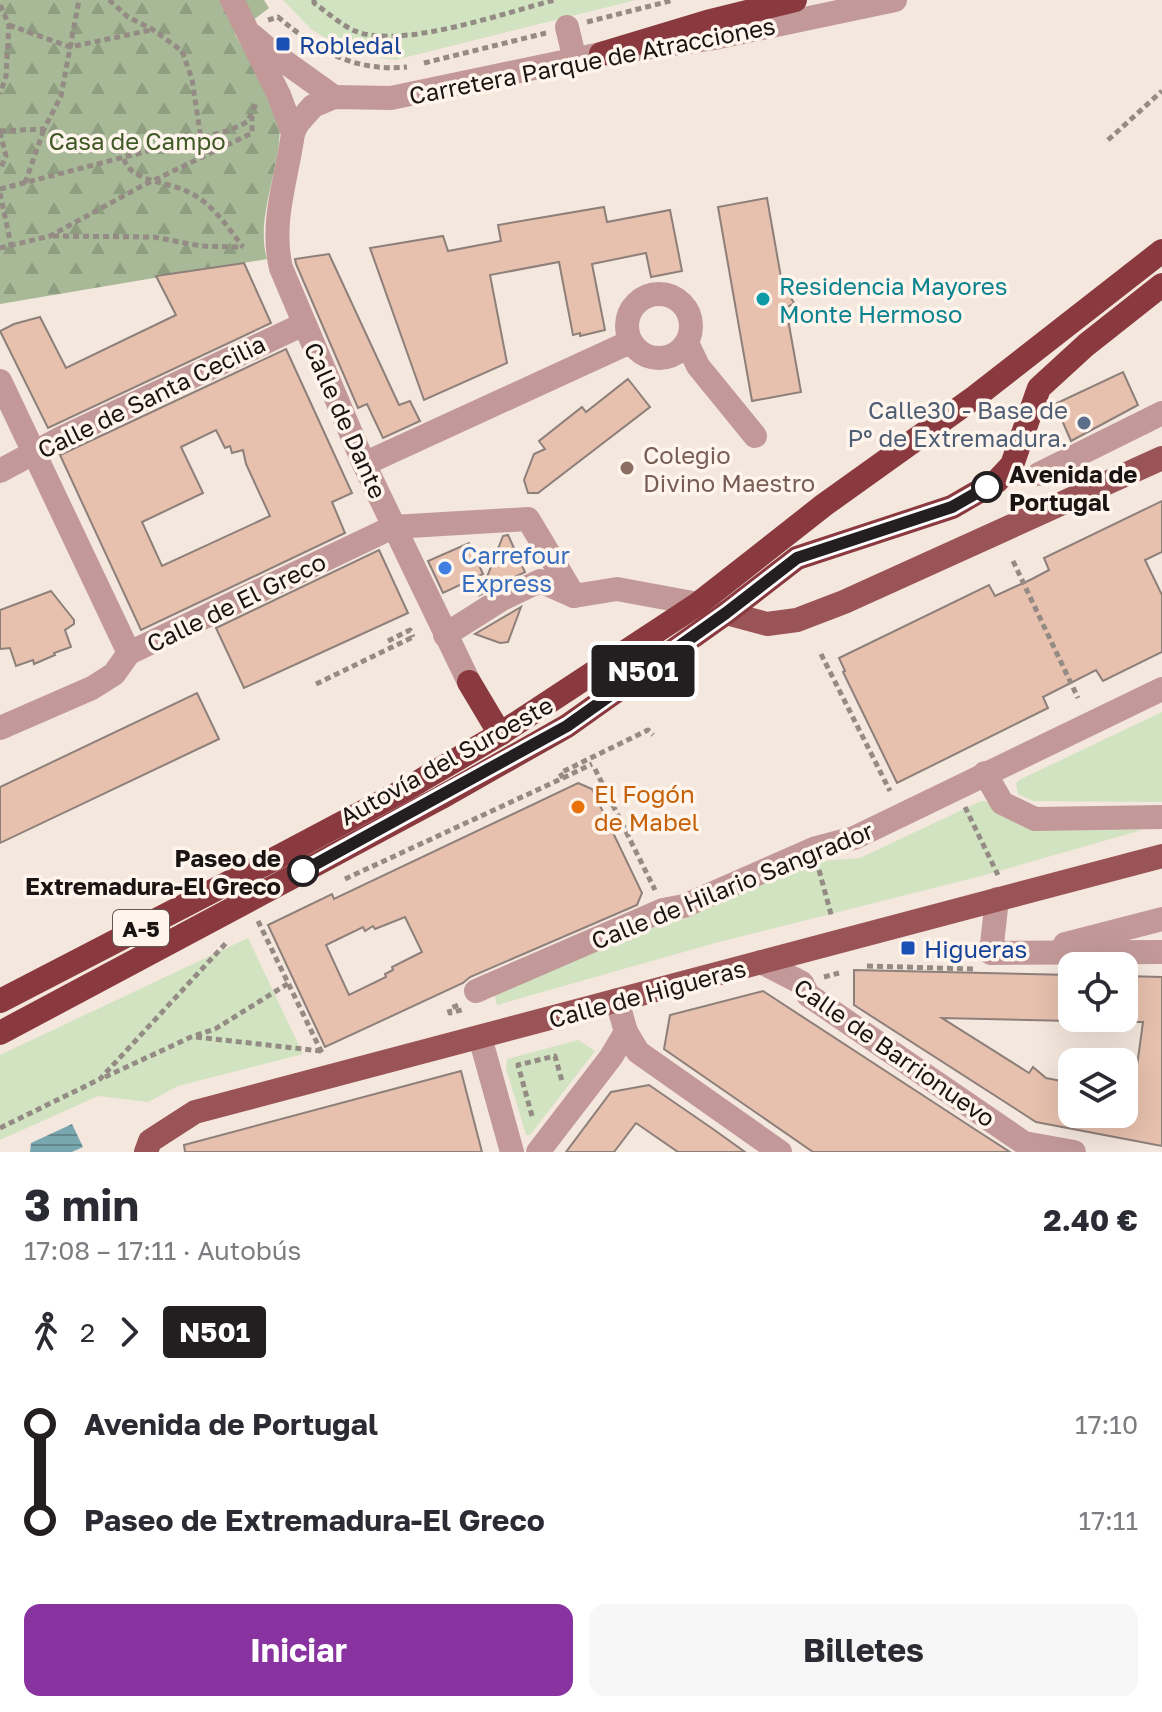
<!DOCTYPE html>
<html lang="es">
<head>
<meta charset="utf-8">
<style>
  body { margin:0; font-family:"Golos Text",sans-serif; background:#f7f7f7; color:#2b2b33; height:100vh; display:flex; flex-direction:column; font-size:30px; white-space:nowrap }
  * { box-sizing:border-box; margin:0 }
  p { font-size:26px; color:#7c7c81 }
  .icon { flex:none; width:44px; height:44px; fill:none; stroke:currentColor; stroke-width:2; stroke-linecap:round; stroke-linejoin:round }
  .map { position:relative; height:1152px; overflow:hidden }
  .panel { display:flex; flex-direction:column; background:#fff; flex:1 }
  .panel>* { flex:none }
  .badge { padding:0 16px; border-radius:6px; font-size:28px; line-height:52px }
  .tools { position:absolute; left:1058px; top:952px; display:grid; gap:16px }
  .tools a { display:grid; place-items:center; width:80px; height:80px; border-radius:16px; background:#fff; box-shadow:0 8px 32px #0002; font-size:40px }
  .map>.badge { position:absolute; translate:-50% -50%; box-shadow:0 0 0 4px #fff }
  .legs { display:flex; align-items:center; gap:12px; height:88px; padding:0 24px; font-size:26px }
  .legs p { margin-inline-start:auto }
  .head { display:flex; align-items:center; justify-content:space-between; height:136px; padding:0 24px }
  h1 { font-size:44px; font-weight:700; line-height:60px }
  .cta { display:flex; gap:16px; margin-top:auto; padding:16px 24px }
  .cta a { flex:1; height:92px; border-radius:16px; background:#8833a0; color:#fff; font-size:32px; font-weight:700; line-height:92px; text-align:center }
  .cta a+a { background:#f7f7f7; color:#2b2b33 }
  ul { padding:0 24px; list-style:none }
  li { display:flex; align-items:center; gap:28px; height:96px; font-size:30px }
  li i { display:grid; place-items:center; width:12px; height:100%; margin:0 10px; background:currentColor }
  li i::after { content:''; width:20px; height:20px; margin:-10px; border:6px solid; border-radius:50%; background:#fff }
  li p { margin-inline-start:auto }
  li:first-child i { background:linear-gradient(#0000 50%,currentColor 0) }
  li:last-child i { background:linear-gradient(currentColor 50%,#0000 0) }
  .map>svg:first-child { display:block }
  .green { fill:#d1e3c1 }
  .forest { fill:url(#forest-firs) }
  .water { fill:url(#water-rules) }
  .building { fill:#e7c1ae; stroke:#8d7f79; stroke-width:2; fill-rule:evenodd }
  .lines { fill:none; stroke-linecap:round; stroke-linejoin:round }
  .path { stroke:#948b84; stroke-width:5; stroke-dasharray:6 4; stroke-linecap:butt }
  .minor { stroke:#c29998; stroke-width:24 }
  .major { stroke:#9a5356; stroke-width:24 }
  .highway { stroke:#8a393e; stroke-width:24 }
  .line-1-casing { stroke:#fff; stroke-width:18 }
  .line-1 { stroke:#231f20; stroke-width:12 }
  .transit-dot { fill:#1a4fb4; stroke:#fff5ed; stroke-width:3 }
  .culture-dot { fill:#0f9aa8; stroke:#fff5ed; stroke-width:3 }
  .service-dot { fill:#5c6f8a; stroke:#fff5ed; stroke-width:3 }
  .education-dot { fill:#8d6e63; stroke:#fff5ed; stroke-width:3 }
  .stop-1-dot { fill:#fff; stroke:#231f20; stroke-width:4 }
  .shop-dot { fill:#3f7fe0; stroke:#fff5ed; stroke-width:3 }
  .food-dot { fill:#e8710a; stroke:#fff5ed; stroke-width:3 }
  .labels { text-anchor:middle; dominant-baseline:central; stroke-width:7; stroke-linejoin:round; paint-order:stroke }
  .shield { fill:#fff5ed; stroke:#5f5854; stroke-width:2 }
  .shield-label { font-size:22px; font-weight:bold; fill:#1a1512 }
  .transit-label { font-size:24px; fill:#164399; stroke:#fff5ed; text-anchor:start }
  .street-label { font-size:24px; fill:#1a1512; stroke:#fff5ed }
  .park-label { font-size:24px; fill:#415927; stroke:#fff5ed }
  .culture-label { font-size:24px; fill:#0d838f; stroke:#fff5ed; text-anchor:start }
  .service-label { font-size:24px; fill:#4e5e75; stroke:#fff5ed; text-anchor:end }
  .education-label { font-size:24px; fill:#785e54; stroke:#fff5ed; text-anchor:start }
  .stop-label { font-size:24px; font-weight:bold; fill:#1a1512; stroke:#fff5ed; text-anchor:start }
  .shop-label { font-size:24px; fill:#366cbe; stroke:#fff5ed; text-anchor:start }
  .food-label { font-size:24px; fill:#c56008; stroke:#fff5ed; text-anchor:start }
</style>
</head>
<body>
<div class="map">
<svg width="1162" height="1152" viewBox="0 0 1162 1152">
  <defs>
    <pattern id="forest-firs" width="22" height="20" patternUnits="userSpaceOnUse" patternTransform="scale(2)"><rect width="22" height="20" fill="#a7b997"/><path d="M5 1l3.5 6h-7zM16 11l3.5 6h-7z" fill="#8f9e81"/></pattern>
    <pattern id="water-rules" width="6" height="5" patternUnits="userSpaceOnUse" patternTransform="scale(2)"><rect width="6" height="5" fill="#79a7af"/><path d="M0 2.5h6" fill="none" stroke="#62878d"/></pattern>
  </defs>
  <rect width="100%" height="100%" fill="#f4e7dd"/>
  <g class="green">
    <path d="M283 0H636L395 60 351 54 311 29Z"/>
    <path d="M1162 712V802L1033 801 1018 794 1016 784 1019 780Z"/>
    <path d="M981 801H986L1000 815 1024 826 1142 830 985 875 715 943 497 1005 494 992 647 929 687 918 810 862 860 858Z"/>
    <path d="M248 938 303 1054 178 1086 148 1102 98 1096 0 1140V1055Z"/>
    <path d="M578 1040 595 1051 530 1135H526L506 1068 507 1059Z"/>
  </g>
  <path class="forest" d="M0 0H264L269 8 235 34C243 50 277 103 279 117 285 161 254 215 267 259L0 304Z"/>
  <path class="water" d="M72 1124 83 1147 72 1152H30L31 1143Z"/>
  <g class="building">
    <path d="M767 198 782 283 794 303 786 308 801 392 752 401 718 207Z"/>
    <path d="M604 207 607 222 670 210 682 271 651 277 646 253 592 264 605 330 580 336V333L573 335 559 262 490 275 507 363 424 400 370 248 443 236 448 251 501 241 498 225Z"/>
    <path d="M329 254 399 405 410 401 420 421 383 438 367 404 358 408 296 264 295 259Z"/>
    <path d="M244 263 271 323 48 428 0 331 14 324 40 317 66 368 176 315 156 276Z"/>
    <path d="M286 349 352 493 332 502 345 533 141 630 60 455ZM216 430 225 448 230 446 232 453 243 450 246 464 270 516 162 566 142 522 203 493 181 447Z"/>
    <path d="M1123 372 1138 405 1071 441 1055 404Z"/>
    <path d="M628 379 650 407 538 493H528L524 480 534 454 545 449 539 441 582 407 586 412Z"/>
    <path d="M1162 501V552L1145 560 1162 595V652L1103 681 1096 670 1043 697 1048 708 897 783 843 672 845 671 839 658 989 585 995 596 1032 579 1049 570 1044 558Z"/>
    <path d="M508 535 525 572 480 595 503 536Z"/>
    <path d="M469 543 483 574 443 593 428 561Z"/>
    <path d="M379 550 408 613 244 688 216 628Z"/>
    <path d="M51 591 74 620V624L65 630 71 647 54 653 55 655 34 664 33 660 16 666 10 648 0 649V610Z"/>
    <path d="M521 607 508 642 500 643 475 634Z"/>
    <path d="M197 693 219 739 0 843V787Z"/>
    <path d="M578 783 592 789 642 893 637 905 470 977 463 983 325 1047 268 925 332 894 334 899ZM405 917 422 952 392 967 393 970 385 974 386 977 349 995 326 945 363 927 365 931 373 926 375 929Z"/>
    <path d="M854 970 1072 975V1021L942 1018 1029 1073 1033 1067 1046 1078 1072 1083V1114H1124V1101L1132 1103 1143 1022H1124V976L1162 977V1146L1036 1122 854 1005Z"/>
    <path d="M763 991 976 1130 1010 1152H813L664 1049 670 1015Z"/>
    <path d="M461 1071 482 1152H185L184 1145Z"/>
    <path d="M649 1085 713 1129 745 1152H678L636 1123 614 1152H566L611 1092Z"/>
  </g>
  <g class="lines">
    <g class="path">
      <path d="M109 0 128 17 152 29 182 51 192 79 201 139"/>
      <path d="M314 0V3C327 12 341 25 355 31 400 50 507 12 555 0"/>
      <path d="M0 5 9 25 6 76 0 94"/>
      <path d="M268 20 278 17C317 50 353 72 407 67"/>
      <path d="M587 22 674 0"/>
      <path d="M9 25 70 47 151 30"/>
      <path d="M424 63 546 33"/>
      <path d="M0 131 44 129 61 96 79 0"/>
      <path d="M0 132 6 156 0 170"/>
      <path d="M1108 140 1162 91"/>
      <path d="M124 159C130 181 167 182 184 190 211 201 226 225 243 247"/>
      <path d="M25 183 44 129"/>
      <path d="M0 189 230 130 247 122 257 102"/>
      <path d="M0 193 11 245"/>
      <path d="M53 236 154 237 201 246 243 247"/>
      <path d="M0 248 50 236 140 187 252 133V116"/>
      <path d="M1013 561 1078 698"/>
      <path d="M388 641 410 630 413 637"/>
      <path d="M821 654 890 791"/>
      <path d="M316 684 413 637"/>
      <path d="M595 769 655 890"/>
      <path d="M563 778 592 764"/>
      <path d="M965 807 998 875"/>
      <path d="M819 870 832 918"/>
      <path d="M345 879 563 778 560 773 648 730 653 735"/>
      <path d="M258 921 322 1053"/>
      <path d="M867 966 974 969"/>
      <path d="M824 977 839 973"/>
      <path d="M458 1005 449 1009 450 1013 465 1009"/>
      <path d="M196 1037 321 1051"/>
      <path d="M105 1077 191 1037 215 1029 289 983"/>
      <path d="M532 1116 518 1065 555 1056 562 1081 560 1083"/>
      <path d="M0 1128 100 1079 227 942"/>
    </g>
    <g class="minor">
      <path d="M232 0 279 95 293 133"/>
      <path d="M567 27 575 60"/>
      <path d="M253 36 274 54 334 97"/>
      <circle cx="659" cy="326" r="32"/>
      <path d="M687 343 698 366 755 436"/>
      <path d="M0 381 129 653"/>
      <path d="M364 464 630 342"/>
      <path d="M0 471 63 437 304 324"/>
      <path d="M1039 474 1162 413"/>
      <path d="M445 635 502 599 540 581 574 596 617 589 698 604"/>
      <path d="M469 682 364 464 281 268C270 222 287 179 293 133L298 123 313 106 334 97 391 98 601 54 714 38 895 0"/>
      <path d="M0 728 92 688 114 674 129 653 393 527 528 519 574 596"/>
      <path d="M985 773 1002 803 1035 819 1162 817"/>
      <path d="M997 899 991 953 1162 952"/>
      <path d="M1065 944 1162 919"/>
      <path d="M761 962 802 983 808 995 1024 1143 1074 1152"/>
      <path d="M476 991 663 910 684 906 816 848 854 838 1162 689"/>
      <path d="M617 1000 626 1032 638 1052 780 1152"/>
      <path d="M480 1037 512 1152"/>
      <path d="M538 1152 611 1057 626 1032"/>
    </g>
    <g class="major">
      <path d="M726 613 767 624 797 620 844 602 1162 458"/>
      <path d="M146 1152 150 1141 195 1112 1162 856"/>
    </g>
    <g class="highway">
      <path d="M601 54 707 22 795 0"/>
      <path d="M469 682 500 734"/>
      <path d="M0 1001 282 855 408 788 500 734 698 604 824 505 975 397 1162 251"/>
      <path d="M0 1033 440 798 567 726 726 613 797 558 952 507 997 481 1012 465 1039 388 1086 345 1162 285"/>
    </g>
  </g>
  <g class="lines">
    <defs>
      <path id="line-1" d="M303 871 567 726 726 613 797 558 952 507 987 487"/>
    </defs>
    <use href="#line-1" class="line-1-casing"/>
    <use href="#line-1" class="line-1"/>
  </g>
  <g class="transit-dot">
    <rect x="275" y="36" width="16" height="16" rx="4"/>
    <rect x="900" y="940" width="16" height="16" rx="4"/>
  </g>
  <circle class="culture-dot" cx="763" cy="299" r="8"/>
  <circle class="service-dot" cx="1084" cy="423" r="8"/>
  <circle class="education-dot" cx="627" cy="468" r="8"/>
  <g class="stop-1-dot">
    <circle cx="987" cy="487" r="14"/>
    <circle cx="303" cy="871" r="14"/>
  </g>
  <circle class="shop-dot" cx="445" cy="568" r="8"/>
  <circle class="food-dot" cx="578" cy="807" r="8"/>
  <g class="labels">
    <rect class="shield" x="113" y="910" width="56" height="36" rx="6"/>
    <g class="shield-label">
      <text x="141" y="928">A-5</text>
    </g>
    <g class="transit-label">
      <text x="299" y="44">Robledal</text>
      <text x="924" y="948">Higueras</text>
    </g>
    <g class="street-label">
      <text transform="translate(592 60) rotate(-11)">Carretera Parque de Atracciones</text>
      <text transform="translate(151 396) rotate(-26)">Calle de Santa Cecilia</text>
      <text transform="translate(346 420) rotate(66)">Calle de Dante</text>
      <text transform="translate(236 602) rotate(-26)">Calle de El Greco</text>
      <text transform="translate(446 760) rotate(-29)">Autovía del Suroeste</text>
      <text transform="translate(732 885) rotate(-22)">Calle de Hilario Sangrador</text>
      <text transform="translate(647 993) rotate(-15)">Calle de Higueras</text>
      <text transform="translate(895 1052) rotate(35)">Calle de Barrionuevo</text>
    </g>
    <g class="park-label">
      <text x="137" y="140">Casa de Campo</text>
    </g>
    <g class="culture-label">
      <text x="779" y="285">Residencia Mayores<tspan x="779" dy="28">Monte Hermoso</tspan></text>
    </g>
    <g class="service-label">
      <text x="1068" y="409">Calle30 - Base de<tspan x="1068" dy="28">Pº de Extremadura.</tspan></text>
    </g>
    <g class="education-label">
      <text x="643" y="454">Colegio<tspan x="643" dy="28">Divino Maestro</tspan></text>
    </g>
    <g class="stop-label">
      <text x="1009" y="473">Avenida de<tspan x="1009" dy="28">Portugal</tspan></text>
      <text x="281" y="857" text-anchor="end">Paseo de<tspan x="281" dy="28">Extremadura-El Greco</tspan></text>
    </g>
    <g class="shop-label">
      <text x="461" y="554">Carrefour<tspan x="461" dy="28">Express</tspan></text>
    </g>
    <g class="food-label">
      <text x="594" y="793">El Fogón<tspan x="594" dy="28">de Mabel</tspan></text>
    </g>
  </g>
</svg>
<div class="tools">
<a><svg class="icon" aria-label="locate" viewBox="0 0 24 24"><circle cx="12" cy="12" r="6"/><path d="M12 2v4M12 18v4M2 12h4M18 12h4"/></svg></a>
<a><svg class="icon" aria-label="layers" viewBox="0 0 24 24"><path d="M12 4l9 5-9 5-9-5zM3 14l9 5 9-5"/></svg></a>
</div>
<b class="badge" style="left:643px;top:671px;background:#231f20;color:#fff">N501</b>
</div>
<section class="panel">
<div class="head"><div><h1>3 min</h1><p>17:08 – 17:11 · Autobús</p></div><b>2.40 €</b></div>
<div class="legs"><svg class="icon" aria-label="walk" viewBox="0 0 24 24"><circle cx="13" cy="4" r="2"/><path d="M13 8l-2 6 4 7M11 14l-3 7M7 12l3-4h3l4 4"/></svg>2<svg class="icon" aria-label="forward" viewBox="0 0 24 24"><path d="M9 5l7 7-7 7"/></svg><b class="badge" style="background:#231f20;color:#fff">N501</b></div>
<ul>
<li><i style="color:#231f20"></i><b>Avenida de Portugal</b><p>17:10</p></li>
<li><i style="color:#231f20"></i><b>Paseo de Extremadura-El Greco</b><p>17:11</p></li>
</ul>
<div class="cta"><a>Iniciar</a><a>Billetes</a></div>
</section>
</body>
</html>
